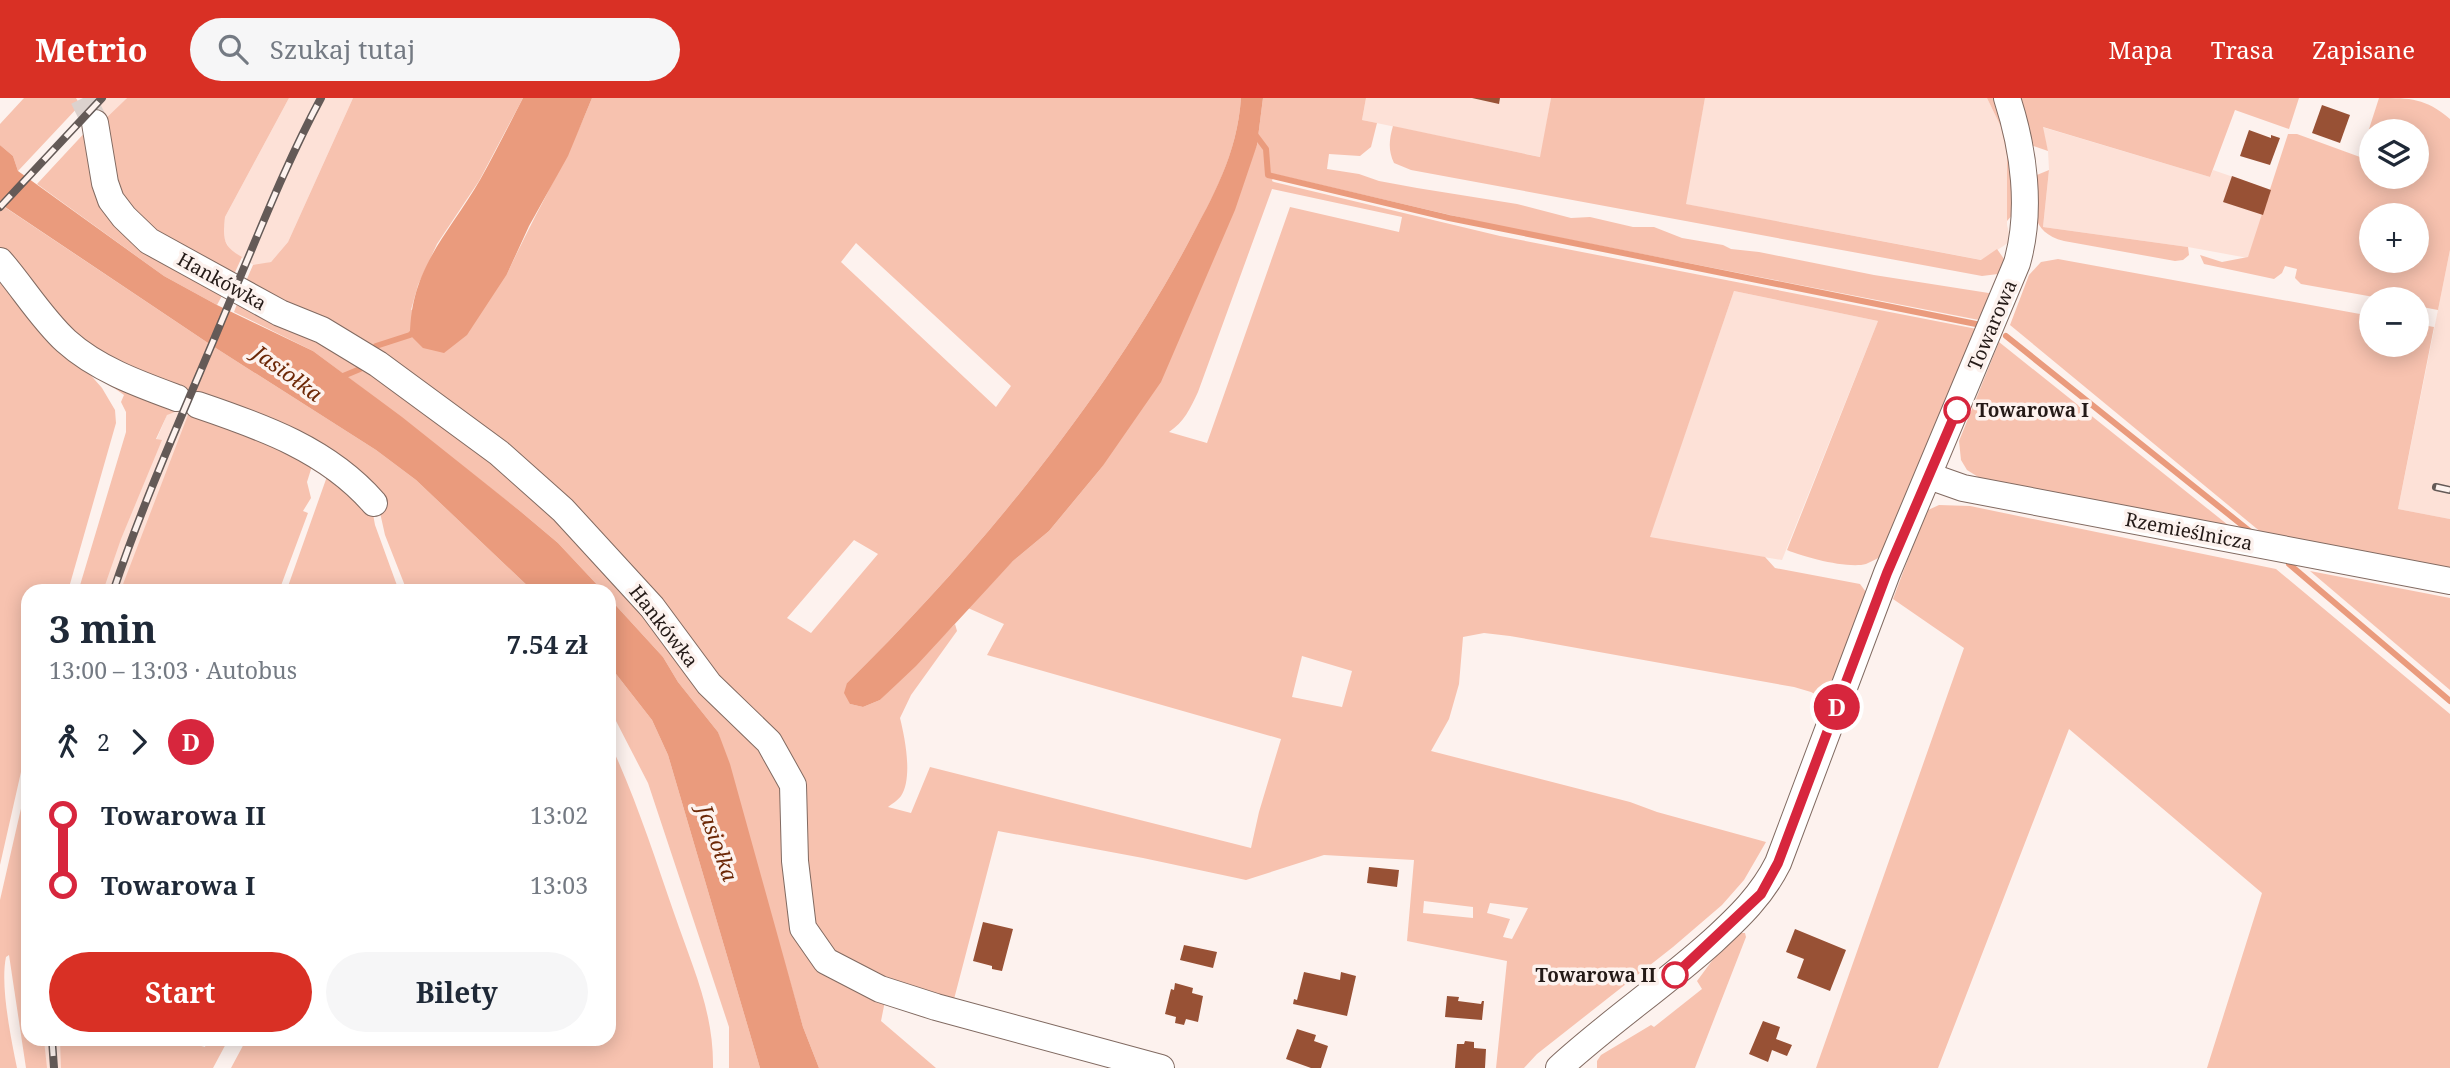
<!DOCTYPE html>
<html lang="pl">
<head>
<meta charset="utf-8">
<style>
  body { margin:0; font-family:"Noto Serif",serif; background:#f6f6f7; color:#1f2937; height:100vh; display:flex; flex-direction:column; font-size:26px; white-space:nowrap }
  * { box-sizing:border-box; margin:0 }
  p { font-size:23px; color:#747a83 }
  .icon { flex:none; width:38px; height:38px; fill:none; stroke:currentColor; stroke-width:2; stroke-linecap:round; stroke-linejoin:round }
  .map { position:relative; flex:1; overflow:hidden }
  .details { position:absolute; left:21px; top:486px; width:595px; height:462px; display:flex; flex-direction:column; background:#fff; border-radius:21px; box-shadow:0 4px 18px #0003 }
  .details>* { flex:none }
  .badge { padding:0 14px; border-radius:23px; font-size:24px; line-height:46px }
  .controls { position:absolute; left:2359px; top:21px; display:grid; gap:14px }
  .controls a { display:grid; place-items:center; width:70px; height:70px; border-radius:50%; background:#fff; box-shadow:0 4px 18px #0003; font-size:35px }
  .map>.badge { position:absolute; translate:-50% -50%; box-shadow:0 0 0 4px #fff }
  .legs { display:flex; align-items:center; gap:10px; height:77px; padding:0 28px; font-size:23px }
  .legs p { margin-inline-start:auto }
  .summary { display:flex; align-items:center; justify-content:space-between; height:119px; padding:0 28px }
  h1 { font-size:38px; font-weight:700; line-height:52px }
  .action { display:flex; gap:14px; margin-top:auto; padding:14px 28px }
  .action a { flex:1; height:80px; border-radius:42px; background:#d93025; color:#fff; font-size:28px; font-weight:700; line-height:80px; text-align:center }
  .action a+a { background:#f6f6f7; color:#1f2937 }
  ul { padding:0 28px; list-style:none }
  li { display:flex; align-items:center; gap:24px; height:70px; font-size:26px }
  li i { display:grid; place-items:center; width:10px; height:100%; margin:0 9px; background:currentColor }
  li i::after { content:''; width:18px; height:18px; margin:-9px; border:5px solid; border-radius:50%; background:#fff }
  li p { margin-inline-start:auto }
  li:first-child i { background:linear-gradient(#0000 50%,currentColor 0) }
  li:last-child i { background:linear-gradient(currentColor 50%,#0000 0) }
  header { display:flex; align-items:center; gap:42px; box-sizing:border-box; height:98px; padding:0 35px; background:#d93025; color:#fff }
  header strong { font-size:33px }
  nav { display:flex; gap:38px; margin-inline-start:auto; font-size:24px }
  .search { width:490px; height:63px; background:#f6f6f7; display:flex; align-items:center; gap:18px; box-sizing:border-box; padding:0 24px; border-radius:38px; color:#747a83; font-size:26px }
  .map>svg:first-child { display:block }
  .built { fill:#fde1d7 }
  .green { fill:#f7c2af; fill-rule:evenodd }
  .water { fill:#ea9b7d }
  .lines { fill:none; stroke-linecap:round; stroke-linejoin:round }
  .stream { stroke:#ea9b7d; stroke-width:6 }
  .building { fill:#985135 }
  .minor-tunnel { stroke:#dcd2ce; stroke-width:26; stroke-dasharray:26 13; stroke-linecap:butt }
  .minor-casing { stroke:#816a61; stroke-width:28 }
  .minor { stroke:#fff; stroke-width:26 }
  .rail-casing { stroke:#645a57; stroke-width:8 }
  .rail { stroke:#fdf2ee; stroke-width:5; stroke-dasharray:16; stroke-linecap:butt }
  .line-1-casing { stroke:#fff; stroke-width:16 }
  .line-1 { stroke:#d7263d; stroke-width:10 }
  .stop-1-dot { fill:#fff; stroke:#d7263d; stroke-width:3.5 }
  .labels { text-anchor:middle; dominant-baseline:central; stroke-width:7; stroke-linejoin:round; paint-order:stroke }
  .street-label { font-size:19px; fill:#241a17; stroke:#fdf2ee }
  .stop-label { font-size:19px; font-weight:bold; fill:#241a17; stroke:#fdf2ee; text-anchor:start }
  .water-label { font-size:21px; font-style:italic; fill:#6d2807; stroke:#fdf2ee }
</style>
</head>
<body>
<header>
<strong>Metrio</strong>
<div class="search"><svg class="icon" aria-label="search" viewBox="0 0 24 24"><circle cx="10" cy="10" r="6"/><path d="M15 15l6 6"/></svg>Szukaj tutaj</div>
<nav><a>Mapa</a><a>Trasa</a><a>Zapisane</a></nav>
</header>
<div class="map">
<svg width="2450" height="970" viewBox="0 0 2450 970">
  <rect width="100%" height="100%" fill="#fdf2ee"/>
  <g class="built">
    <path d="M88 0H127L101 25Z"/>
    <path d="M289 0H353L288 144 271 164 255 168 231 153 223 139 225 119Z"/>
    <path d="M1366 0H1551L1541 59 1362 22Z"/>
    <path d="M1705 0H1987L2001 29 2007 58V127L2011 143 1982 162 1685 106Z"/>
    <path d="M2042 29 2210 79 2213 72 2271 92 2248 160 2188 149 2043 129 2049 72 2048 53Z"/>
    <path d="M2450 152V421L2398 411Z"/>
    <path d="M1734 193 1878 223 1782 462 1649 440Z"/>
    <path d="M177 314 191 318 127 493 99 494 139 383 164 324 167 316Z"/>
    <path d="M38 942H66L70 970H40Z"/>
  </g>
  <g class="green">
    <path d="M24 0H76L80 7 18 73 13 58 0 47V26Z"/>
    <path d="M127 0H289L225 119C223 140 222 148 242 159L231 183 160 144 118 105 101 25Z"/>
    <path d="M353 0H523L479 83 437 146 418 187 411 212 507 176C534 117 568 61 592 0H1241C1237 57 1213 99 1187 147 1102 306 975 459 847 585L850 606 863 609 880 602 955 526 957 533 911 597 900 620C905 640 913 680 901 698 898 702 892 706 888 709L911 715 930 669 1251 750 1259 714 1281 641 987 557 1004 526 968 510 1013 463 1049 433 1102 369 1257 47 1263 0H1366L1362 22 1377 25 1371 49 1360 58 1329 56 1327 71 1359 76 1379 83 1417 90 1517 106 1571 120 1590 119 1633 129H1654L1682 140 1723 147 1731 151 1759 154 1874 177 1995 196 1984 223 1489 126 1274 76 1272 83 1274 84 1500 138 1982 232 1886 455C1880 459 1873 463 1866 466 1848 471 1803 459 1787 452L1878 223 1734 193 1650 439 1765 459 1775 470 1860 486 1866 494 1829 604 1811 594 1794 589 1510 538 1484 535 1463 539 1459 586 1449 621 1431 653 1630 704 1657 714 1766 744 1744 782 1722 807 1673 849 1537 956 1524 970H1496L1507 863 1407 843 1414 762 1324 757 1246 782 1143 760 998 733 953 905 831 859 808 820 795 674 503 354 243 190 253 167 271 164 288 144ZM1272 91 1402 119 1399 134 1290 109 1207 345 1169 334C1184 324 1190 311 1198 294ZM856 145 1011 288 996 309 841 164ZM854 442 878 456 811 535 787 520ZM1302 558 1352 573 1342 609 1292 599ZM1424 803 1473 809V820L1423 815ZM1490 805 1528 810 1512 841 1503 839 1510 821 1487 815Z"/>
    <path d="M1551 0H1705L1686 106 1981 162 1997 151 2004 161 1998 176 1982 178 1411 72 1394 65C1388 52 1389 42 1393 28L1540 59Z"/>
    <path d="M1987 0H1998L2009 41 2014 115 2007 123V58L2001 29Z"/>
    <path d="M2016 0H2299L2289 31 2235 12 2210 79 2043 29 2048 53 2028 46Z"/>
    <path d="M2379 0C2411 0 2425 0 2450 21V152L2438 212 2417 208V201H2385L2301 186 2295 180 2297 171 2285 168 2282 175 2274 181 2204 166 2200 157 2222 164 2248 159 2288 36H2297L2360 59ZM2371 33H2417V79H2371ZM2371 117H2417V163H2371Z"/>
    <path d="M90 29 105 97 226 190 217 207 164 178 37 86Z"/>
    <path d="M2049 72 2043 129 2188 149 2189 157 2183 162 2175 163 2064 143C2029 134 2034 109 2032 79Z"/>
    <path d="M0 106 211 247 376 352 416 382 533 493H407L385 437 377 401 199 303 85 252 0 153Z"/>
    <path d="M2058 161 2371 218V247H2417V226L2434 229 2398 411 2450 421V471L2262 435 2010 227 2029 177 2041 164Z"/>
    <path d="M0 174 102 290 115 312 116 325 68 493 28 494V643L0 767Z"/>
    <path d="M240 198 319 238 562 416 782 676 796 819 886 898 881 923 936 970H819L803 929 718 634 678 584 663 559 609 500V494L603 493 558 445 520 413 357 286 313 253 234 214Z"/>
    <path d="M1999 244 2233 431 1983 382 1967 372 1961 362 1959 343Z"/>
    <path d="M110 287 179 305 175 314 167 317 156 341 162 342 121 441 103 493 78 494 126 334V314L121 304 124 297Z"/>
    <path d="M191 309 312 368 307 384 311 400 303 413 308 415 279 493 120 494Z"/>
    <path d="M330 370 373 416 375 427 399 493 286 494Z"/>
    <path d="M1939 407 1970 408 2276 471 2450 616V970H2207L2262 795 2069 631 1938 970H1816L1964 550 1893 501 1926 413Z"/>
    <path d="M2310 473 2450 500V592Z"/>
    <path d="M609 567 652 622 668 657 760 970H729V929L648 685 616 623 609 629Z"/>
    <path d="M609 643C635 698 654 757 674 815 692 868 714 913 713 970H231L246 942H609Z"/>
    <path d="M28 680V942H44L47 970H26L9 857 6 859C0 888 11 940 17 970H0V802Z"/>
    <path d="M1738 835H1745L1746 839 1695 970H1597V963L1601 957 1651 927 1654 929 1702 891 1697 883 1723 848Z"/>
    <path d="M60 942H179L205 949 207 942H228L213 970H61Z"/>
  </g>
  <g class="water">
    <path d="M523 0H592L568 58 529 128 507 176 467 237 444 255 423 250 410 237C411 169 448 137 480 82 495 55 509 27 523 0Z"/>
    <path d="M1241 0H1263L1257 47 1235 112 1161 284 1102 369 1049 433 1013 463 916 568 880 602 863 609 850 606 844 595 847 585C975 459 1102 306 1187 147 1213 98 1237 57 1241 0Z"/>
    <path d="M0 47 13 58 18 73 164 178 217 207 313 253 402 319 520 413 558 445 603 493H533L416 382 376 352 211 247 2 107 0 106Z"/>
    <path d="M609 500 663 559 678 584 718 634 730 666 803 929 819 970H760L668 657 652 622 609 567Z"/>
  </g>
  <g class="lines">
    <g class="stream">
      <path d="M1254 35 1266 51 1268 77 1449 120 1981 227"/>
      <path d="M2006 238 2252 435"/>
      <path d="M376 248 410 237 414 233"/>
      <path d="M336 281 360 271"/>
      <path d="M2289 466 2450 603"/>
    </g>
  </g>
  <g class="building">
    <path d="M1472 0H1500L1499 6Z"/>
    <path d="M2322 7 2350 17 2340 45 2312 35Z"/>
    <path d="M2249 32 2271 40V37L2280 40 2270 67 2240 58Z"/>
    <path d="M2232 78 2271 92 2263 117 2223 104Z"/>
    <path d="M1369 769 1399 772 1397 789 1367 785Z"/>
    <path d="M983 824 1013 831 1002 873 992 871V868L973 863Z"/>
    <path d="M1795 831 1846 852 1830 893 1797 880 1804 861 1786 854Z"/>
    <path d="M1184 847 1217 854 1213 870 1180 862Z"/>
    <path d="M1304 874 1340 882 1341 874 1356 878 1347 918 1293 906 1294 901 1297 902Z"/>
    <path d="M1175 885 1193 890 1192 895 1203 898 1198 924 1186 921 1184 927 1175 925 1176 919 1165 916 1171 891 1174 892Z"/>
    <path d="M1447 898 1459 899 1458 903 1481 906 1482 903H1484L1482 922 1445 919Z"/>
    <path d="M1763 923 1780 929 1776 941 1792 947 1787 958 1772 952 1768 964 1749 956Z"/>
    <path d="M1297 931 1316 937 1314 943 1328 948 1321 970H1311L1286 961Z"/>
    <path d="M1465 943 1474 944V950L1486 951 1485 970H1455L1457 946H1464Z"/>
  </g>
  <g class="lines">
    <path class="minor-tunnel" d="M83 0 95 25"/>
    <defs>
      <g id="minor">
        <path d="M95 25 105 85 111 102 124 119 149 143 280 215 322 232 378 266 499 355 563 412 652 509 709 586 769 644 793 687 795 763 803 830 826 863 880 891 936 909 1161 970"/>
        <path d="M0 163C22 188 41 220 66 243 97 271 139 286 177 300"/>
        <path d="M198 307C263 329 328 352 374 405"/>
        <path d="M1929 378 1963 390 2450 483"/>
        <path d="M1559 970C1608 925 1663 888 1713 843 1739 819 1762 797 1778 765L1887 475 2017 165C2032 112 2024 52 2007 0"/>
      </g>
    </defs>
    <use href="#minor" class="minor-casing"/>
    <use href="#minor" class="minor"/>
    <defs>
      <g id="rail">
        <path d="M0 109 102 0"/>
        <path d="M2436 389 2450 392"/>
        <path d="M113 494C146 395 190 300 230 203 259 135 286 65 321 0"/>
        <path d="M52 942 54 970"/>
      </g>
    </defs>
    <use href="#rail" class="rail-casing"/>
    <use href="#rail" class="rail"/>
  </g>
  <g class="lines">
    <defs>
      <path id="line-1" d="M1675 877 1761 796 1778 765 1887 475 1957 312"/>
    </defs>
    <use href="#line-1" class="line-1-casing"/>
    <use href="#line-1" class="line-1"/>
  </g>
  <g class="stop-1-dot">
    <circle cx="1957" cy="312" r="12"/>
    <circle cx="1675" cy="877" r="12"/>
  </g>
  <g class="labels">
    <g class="street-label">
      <text transform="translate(222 183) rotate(29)">Hankówka</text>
      <text transform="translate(1992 227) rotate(-67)">Towarowa</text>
      <text transform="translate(2189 433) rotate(11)">Rzemieślnicza</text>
      <text transform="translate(664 528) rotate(52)">Hankówka</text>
    </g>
    <g class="stop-label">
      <text x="1976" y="312">Towarowa I</text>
      <text x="1656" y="877" text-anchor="end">Towarowa II</text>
    </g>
    <g class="water-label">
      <text transform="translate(288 275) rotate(36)">Jasiołka</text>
      <text transform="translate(718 745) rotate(70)">Jasiołka</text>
    </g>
  </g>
</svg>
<div class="controls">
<a><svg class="icon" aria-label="layers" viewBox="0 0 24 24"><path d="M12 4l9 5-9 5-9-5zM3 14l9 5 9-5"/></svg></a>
<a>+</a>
<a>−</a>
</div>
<b class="badge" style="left:1837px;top:609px;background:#d7263d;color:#fff">D</b>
<section class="details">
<div class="summary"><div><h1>3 min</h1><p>13:00 – 13:03 · Autobus</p></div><b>7.54 zł</b></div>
<div class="legs"><svg class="icon" aria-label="walk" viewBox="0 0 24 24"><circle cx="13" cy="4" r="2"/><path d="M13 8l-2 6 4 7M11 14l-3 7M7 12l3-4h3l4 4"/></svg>2<svg class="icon" aria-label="forward" viewBox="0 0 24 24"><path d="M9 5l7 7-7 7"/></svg><b class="badge" style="background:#d7263d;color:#fff">D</b></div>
<ul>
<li><i style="color:#d7263d"></i><b>Towarowa II</b><p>13:02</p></li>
<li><i style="color:#d7263d"></i><b>Towarowa I</b><p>13:03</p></li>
</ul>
<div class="action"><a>Start</a><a>Bilety</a></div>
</section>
</div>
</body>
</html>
